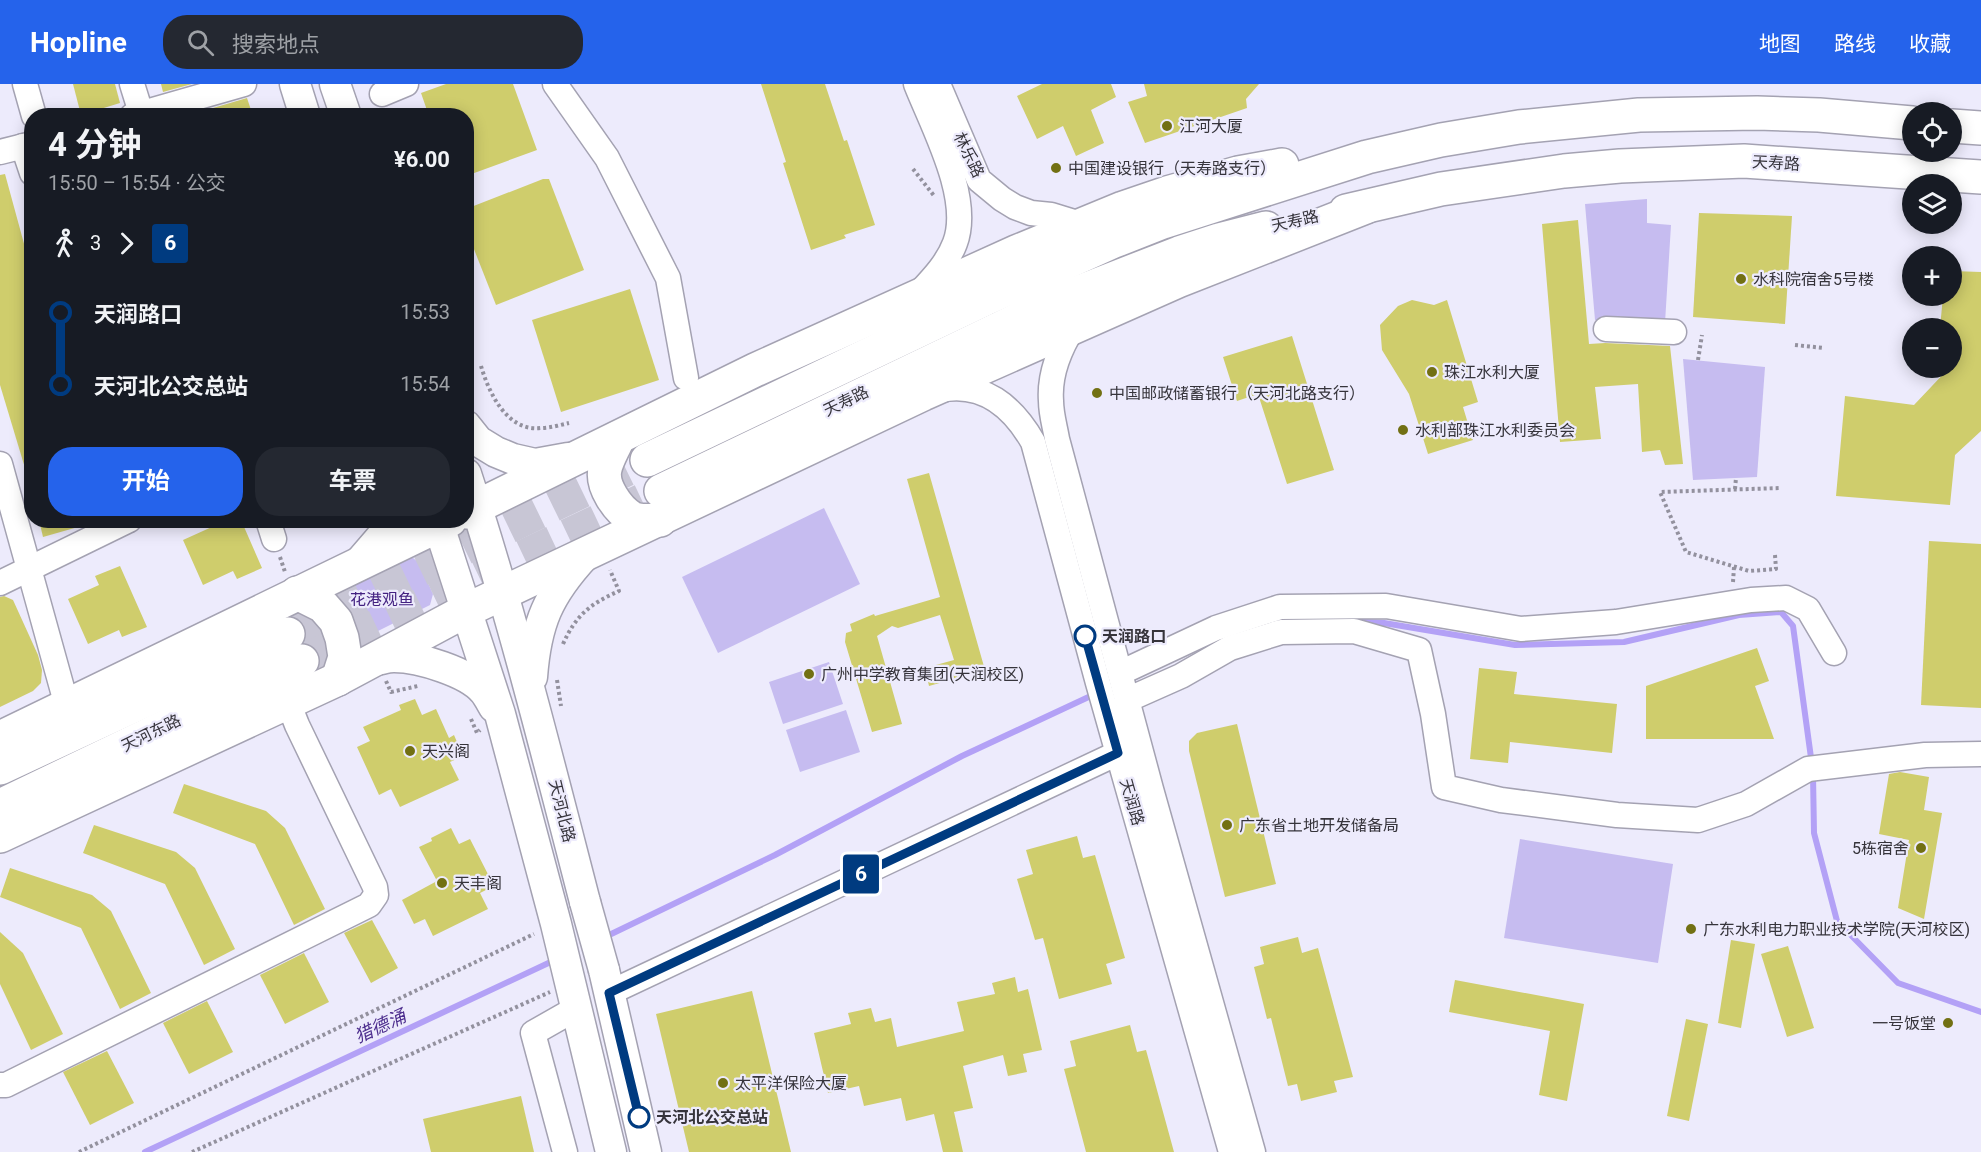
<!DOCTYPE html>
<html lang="zh">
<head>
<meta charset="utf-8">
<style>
  body { margin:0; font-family:Roboto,"Noto Sans SC",sans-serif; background:#242831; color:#f1f3f6; height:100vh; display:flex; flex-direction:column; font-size:22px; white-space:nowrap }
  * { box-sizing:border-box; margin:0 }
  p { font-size:20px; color:#9ea1a6 }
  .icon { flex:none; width:33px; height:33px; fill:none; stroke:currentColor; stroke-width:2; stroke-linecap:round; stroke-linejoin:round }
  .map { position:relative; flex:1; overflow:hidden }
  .side { position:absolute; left:24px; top:24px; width:450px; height:420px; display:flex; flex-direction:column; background:#171b24; border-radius:24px; box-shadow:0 3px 15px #0003 }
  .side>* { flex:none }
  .badge { padding:0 12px; border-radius:4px; font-size:21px; line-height:39px }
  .buttons { position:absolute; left:1902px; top:18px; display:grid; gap:12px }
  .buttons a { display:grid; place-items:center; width:60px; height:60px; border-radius:50%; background:#171b24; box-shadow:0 3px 15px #0003; font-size:30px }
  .map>.badge { position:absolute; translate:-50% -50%; box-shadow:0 0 0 3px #fff }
  .legs { display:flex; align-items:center; gap:9px; height:66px; padding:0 24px; font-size:20px }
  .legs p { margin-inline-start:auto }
  .summary { display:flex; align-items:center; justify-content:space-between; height:102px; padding:0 24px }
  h1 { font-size:33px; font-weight:700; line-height:45px }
  .cta { display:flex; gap:12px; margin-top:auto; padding:12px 24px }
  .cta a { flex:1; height:69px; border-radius:24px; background:#2563eb; color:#fff; font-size:24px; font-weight:700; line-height:69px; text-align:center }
  .cta a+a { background:#242831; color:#f1f3f6 }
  ul { padding:0 24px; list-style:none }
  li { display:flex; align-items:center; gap:21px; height:72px; font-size:22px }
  li i { display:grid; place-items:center; width:9px; height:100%; margin:0 8px; background:currentColor }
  li i::after { content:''; width:15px; height:15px; margin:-8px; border:4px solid; border-radius:50%; background:#171b24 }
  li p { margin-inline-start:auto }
  li:first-child i { background:linear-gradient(#0000 50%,currentColor 0) }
  li:last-child i { background:linear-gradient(currentColor 50%,#0000 0) }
  header { display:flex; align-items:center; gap:36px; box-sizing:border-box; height:84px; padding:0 30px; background:#2563eb; color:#fff }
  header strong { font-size:28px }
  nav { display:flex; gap:33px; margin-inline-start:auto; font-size:21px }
  .search { width:420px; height:54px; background:#242831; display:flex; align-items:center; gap:15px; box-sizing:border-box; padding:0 21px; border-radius:24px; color:#9ea1a6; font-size:22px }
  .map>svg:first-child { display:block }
  .green { fill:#c6bcf0 }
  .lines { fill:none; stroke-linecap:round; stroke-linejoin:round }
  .stream { stroke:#b3a1f6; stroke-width:6 }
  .building { fill:#cfcd6c }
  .highway-tunnel { stroke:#c8c6d5; stroke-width:33; stroke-dasharray:33 16; stroke-linecap:butt }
  .minor-casing { stroke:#a4a2b2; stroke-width:27 }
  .major-casing { stroke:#a4a2b2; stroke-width:33 }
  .highway-casing { stroke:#a4a2b2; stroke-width:36 }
  .path { stroke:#93919e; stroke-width:4; stroke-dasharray:3 3; stroke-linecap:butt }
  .minor { stroke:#fff; stroke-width:24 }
  .major { stroke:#fff; stroke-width:30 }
  .highway { stroke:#fff; stroke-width:33 }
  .major-bridge-casing { stroke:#a4a2b2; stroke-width:33; stroke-linecap:butt }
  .major-bridge { stroke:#fff; stroke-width:30 }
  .line-1-casing { stroke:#fff; stroke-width:14 }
  .line-1 { stroke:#003b80; stroke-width:9 }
  .poi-dot { fill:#727013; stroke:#edebfc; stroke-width:2 }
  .stop-1-dot { fill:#fff; stroke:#003b80; stroke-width:3 }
  .labels { text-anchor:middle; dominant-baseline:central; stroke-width:4.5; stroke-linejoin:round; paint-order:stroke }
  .poi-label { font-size:16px; fill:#36343b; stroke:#edebfc; text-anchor:start }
  .street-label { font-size:16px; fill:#36343b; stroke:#edebfc }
  .park-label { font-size:16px; fill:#432181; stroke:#edebfc }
  .stop-label { font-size:16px; font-weight:bold; fill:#36343b; stroke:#edebfc; text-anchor:start }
  .water-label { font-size:18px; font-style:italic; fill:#4d2e8e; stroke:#edebfc }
</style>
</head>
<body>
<header>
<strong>Hopline</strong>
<div class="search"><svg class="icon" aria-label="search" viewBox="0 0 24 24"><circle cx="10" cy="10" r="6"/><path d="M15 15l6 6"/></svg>搜索地点</div>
<nav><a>地图</a><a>路线</a><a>收藏</a></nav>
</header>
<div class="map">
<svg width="1981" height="1068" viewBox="0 0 1981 1068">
  <rect width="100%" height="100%" fill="#edebfc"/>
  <g class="green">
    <path d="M1647 115V139L1671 141 1665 239 1595 236 1585 120Z"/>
    <path d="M1683 275 1765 283 1757 393 1693 396Z"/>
    <path d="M824 424 860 500 718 569 682 493Z"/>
    <path d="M412 473 419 479 433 510 430 521 358 557 330 509Z"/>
    <path d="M829 578 843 620 783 640 769 598Z"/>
    <path d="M846 626 860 668 800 688 786 646Z"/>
    <path d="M1520 755 1673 780 1658 879 1504 854Z"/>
  </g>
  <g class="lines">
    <g class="stream">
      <path d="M1274 537 1280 535 1299 536"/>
      <path d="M1361 538 1384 539 1515 561 1624 558 1739 531 1781 528 1793 542 1812 681"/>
      <path d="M1813 691 1814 749 1837 837 1898 899 1981 928"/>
      <path d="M605 853 775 771 962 672 1095 610"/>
      <path d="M145 1068 557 875"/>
    </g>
  </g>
  <g class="building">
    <path d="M73 0H115L120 19 81 31Z"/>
    <path d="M161 0H192L163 8Z"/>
    <path d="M446 0H513L537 66 466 92V32H429L421 9Z"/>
    <path d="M761 0H825L844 57 847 56 875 141 844 151 846 154 811 166 783 79 786 78Z"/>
    <path d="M1042 0H1111L1116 13 1091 26 1104 59 1076 72 1063 42 1037 55 1017 12Z"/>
    <path d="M1144 0H1259L1246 15 1247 24 1145 59 1128 18 1147 12Z"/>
    <path d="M247 14 253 32H186Z"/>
    <path d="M5 90 32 189V393L28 394 0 301V91Z"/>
    <path d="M543 95H549L584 186 496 221 466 145V125Z"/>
    <path d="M1699 129 1792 132 1785 240 1693 233Z"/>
    <path d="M1578 136 1589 260 1605 259 1670 262 1683 380 1665 381 1660 366 1642 368 1638 300 1595 303 1601 355 1560 358 1542 140Z"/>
    <path d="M1952 187 1981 188V347L1955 371 1950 421 1836 412 1845 312 1914 321 1949 284H1952L1958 275 1952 268V244H1940L1943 212H1952Z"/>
    <path d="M630 205 659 296 561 328 532 236Z"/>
    <path d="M1412 216 1434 221 1447 216 1478 318 1463 323 1473 356 1428 370 1409 310 1382 266 1380 241 1398 222Z"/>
    <path d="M1292 252 1334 386 1287 400 1258 310 1237 317 1223 273Z"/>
    <path d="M929 389 985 586 929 602 925 584 954 576 940 531 898 544 892 542 877 552 902 640 872 648 845 558 846 549 852 547 850 540 874 530 875 532 940 513 907 395Z"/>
    <path d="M39 436H84L85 441 43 453Z"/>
    <path d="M212 436H241L262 484 237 495 233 487 203 501 183 456 214 442Z"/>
    <path d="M1929 457 1981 460V624L1921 621Z"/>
    <path d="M120 482 147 543 122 553 119 546 88 560 68 515 99 501 95 492Z"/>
    <path d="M4 512 13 516 38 571 42 586 41 599 33 607 0 623V513Z"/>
    <path d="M1757 564 1769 597 1755 602 1774 655H1646V602Z"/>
    <path d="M1479 584 1517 588 1514 610 1617 620 1612 669 1510 658 1508 679 1470 675Z"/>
    <path d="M415 615 422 631 436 625 449 654 454 651 463 672 450 678 459 696 400 723 391 705 379 711 357 663 370 657 363 643 401 626 399 621Z"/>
    <path d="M1237 640 1276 800 1225 813 1189 667V657L1197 649Z"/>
    <path d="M1900 688 1929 693 1924 726 1942 729 1924 835 1898 824 1909 756 1879 750 1889 690Z"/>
    <path d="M184 700 266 727 285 744 325 825 294 841 255 760 173 729Z"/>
    <path d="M94 741 176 768 195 784 235 865 204 881 165 800 83 769Z"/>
    <path d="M451 744 459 760 470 755 494 802 480 809 488 825 433 852 425 835 414 840 402 816 437 797 419 763 432 757 431 754Z"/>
    <path d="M1077 752 1083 774 1095 771 1125 874 1106 880 1112 900 1059 915 1043 854 1035 856 1017 795 1033 790 1026 766Z"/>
    <path d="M10 784 92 811 111 827 151 909 120 925 81 844 0 813Z"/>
    <path d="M372 836 398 884 371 899 344 849Z"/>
    <path d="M0 848 23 869 63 950 31 966 0 900Z"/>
    <path d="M1298 853 1302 869 1318 864 1353 993 1334 997 1337 1008 1301 1017 1297 1000 1288 1002 1271 934 1267 935 1254 883 1264 880 1260 863Z"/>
    <path d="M1731 856 1755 860 1741 944 1718 939Z"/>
    <path d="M1788 862 1814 944 1787 953 1761 870Z"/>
    <path d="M304 869 329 918 285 940 260 891Z"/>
    <path d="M1015 893 1018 908 1028 905 1042 966 1023 970 1027 988 1008 992 1003 971 963 982 973 1024 954 1028 963 1068H943L934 1030 906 1037 901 1014 864 1022 859 1002 828 1009 814 949 851 940 848 929 871 924 875 938 891 934 897 963 964 947 957 918 995 910 992 899Z"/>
    <path d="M1455 896 1584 920 1567 1017 1539 1011 1550 947 1449 928Z"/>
    <path d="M752 907 791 1068H689L656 930Z"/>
    <path d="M207 917 233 968 189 990 163 939Z"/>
    <path d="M1686 935 1708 940 1689 1037 1667 1032Z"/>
    <path d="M1130 941 1137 968 1146 966 1174 1068H1086L1064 985 1076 982 1070 957Z"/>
    <path d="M107 967 134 1019 90 1041 63 988Z"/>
    <path d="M521 1012 534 1068H431L423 1035Z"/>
  </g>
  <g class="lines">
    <g class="highway-tunnel">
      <path d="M288 550 647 376"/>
      <path d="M302 577 661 407"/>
    </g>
    <defs>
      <g id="minor">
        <path d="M25 0 34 32"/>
        <path d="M132 0 142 32"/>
        <path d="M555 0 607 74 668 194 686 294"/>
        <path d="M916 0C933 43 972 114 955 159 948 178 934 193 920 208"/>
        <path d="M938 0 979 96 1002 115 1015 123 1031 129 1051 131 1077 139 1087 136"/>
        <path d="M382 10 406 0"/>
        <path d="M132 32 244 0"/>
        <path d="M23 62 32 89"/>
        <path d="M0 68 32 60"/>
        <path d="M1074 242C1060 264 1049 290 1051 317 1051 330 1055 343 1057 355L1151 705 1253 1068"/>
        <path d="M1606 245 1674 248"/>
        <path d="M940 306C983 297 1013 323 1033 358L1098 599 1231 1068"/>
        <path d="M0 380 67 622"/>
        <path d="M268 436 274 455"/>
        <path d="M0 499 129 436"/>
        <path d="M1120 589 1216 544 1280 523 1386 522 1521 545 1616 538 1751 516 1786 514 1808 525 1834 569"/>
        <path d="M1127 616 1181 592 1230 564 1281 548 1354 547 1419 566 1433 630 1444 703 1501 716 1617 731 1698 736 1746 720 1808 685 1925 671 1981 670"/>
        <path d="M609 909 1118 669"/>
        <path d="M0 1001H6L369 821 376 811 375 803 297 641 288 618"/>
        <path d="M565 1068 533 949 577 924"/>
      </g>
      <g id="major">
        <path d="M295 0 305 32"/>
        <path d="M335 0 346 32"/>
        <path d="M466 342 478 357 496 368 513 375 535 380 568 374"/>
        <path d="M466 390C512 531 548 675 585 818"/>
        <path d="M437 436 500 630 556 840 611 1068"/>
        <path d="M358 480 383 451 389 436"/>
        <path d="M376 576C382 575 388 573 394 573 419 573 468 588 484 607 488 612 491 618 494 623"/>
        <path d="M532 593C536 539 548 511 585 471"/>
        <path d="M604 886 646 1068"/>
      </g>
      <g id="highway">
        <path d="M1952 42 1981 44"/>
        <path d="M1346 127 1441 105 1564 87 1620 82 1744 77 1981 93"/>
        <path d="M618 354C614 364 607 375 605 385 601 402 618 426 632 434 640 438 651 436 660 436"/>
        <path d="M647 376 985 215 1112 158 1163 138 1367 73 1441 56 1519 43 1639 31 1757 29 1819 31 1912 39"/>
        <path d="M661 407 1061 215 1179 169 1219 156 1266 144"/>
        <path d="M466 428 755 286 1016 168 1123 124 1167 109 1238 89 1282 81"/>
        <path d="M297 509 323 522 336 537 342 554 345 573 338 595"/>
        <path d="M0 654 450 436"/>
        <path d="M0 684 288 550"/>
        <path d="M0 722 302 577"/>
        <path d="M0 752 338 595 467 526 923 310 1178 197 1366 123"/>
      </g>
    </defs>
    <use href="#minor" class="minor-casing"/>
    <use href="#major" class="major-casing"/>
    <use href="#highway" class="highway-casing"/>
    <g class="path">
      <path d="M913 85 935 113"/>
      <path d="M1795 261 1824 264"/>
      <path d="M1698 276 1702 251"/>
      <path d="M481 282C489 309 507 348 541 344 550 344 560 341 569 339"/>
      <path d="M1735 405 1736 394"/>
      <path d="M1775 471 1776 485 1749 487 1686 468 1660 408 1781 404"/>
      <path d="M280 473 285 488"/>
      <path d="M1733 498 1734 483"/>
      <path d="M563 560C576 531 590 520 619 507L610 486"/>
      <path d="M557 596 561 622"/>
      <path d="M386 597 391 608 418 602"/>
      <path d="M471 635 477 649 480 646"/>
      <path d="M79 1068 534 850"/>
      <path d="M192 1068 550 908"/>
    </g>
    <use href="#minor" class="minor"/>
    <use href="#major" class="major"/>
    <use href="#highway" class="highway"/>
    <defs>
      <path id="major-bridge" d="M585 818 604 886"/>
    </defs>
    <use href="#major-bridge" class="major-bridge-casing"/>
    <use href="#major-bridge" class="major-bridge"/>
  </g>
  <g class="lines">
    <defs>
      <path id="line-1" d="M639 1033 609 909 1118 669 1085 552"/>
    </defs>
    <use href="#line-1" class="line-1-casing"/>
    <use href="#line-1" class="line-1"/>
  </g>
  <g class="poi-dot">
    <circle cx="1167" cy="42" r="6"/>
    <circle cx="1056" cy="84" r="6"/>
    <circle cx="1741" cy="195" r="6"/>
    <circle cx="1432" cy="288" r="6"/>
    <circle cx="1097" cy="309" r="6"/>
    <circle cx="1403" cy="346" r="6"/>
    <circle cx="809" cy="590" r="6"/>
    <circle cx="410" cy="667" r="6"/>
    <circle cx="1227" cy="741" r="6"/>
    <circle cx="1921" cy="764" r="6"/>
    <circle cx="442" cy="799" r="6"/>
    <circle cx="1691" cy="845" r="6"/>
    <circle cx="1948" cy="939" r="6"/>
    <circle cx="723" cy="999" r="6"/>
  </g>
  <g class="stop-1-dot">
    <circle cx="1085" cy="552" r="10"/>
    <circle cx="639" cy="1033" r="10"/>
  </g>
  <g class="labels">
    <g class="poi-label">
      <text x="1179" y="42">江河大厦</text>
      <text x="1068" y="84">中国建设银行（天寿路支行）</text>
      <text x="1753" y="195">水科院宿舍5号楼</text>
      <text x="1444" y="288">珠江水利大厦</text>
      <text x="1109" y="309">中国邮政储蓄银行（天河北路支行）</text>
      <text x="1415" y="346">水利部珠江水利委员会</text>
      <text x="821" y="590">广州中学教育集团(天润校区)</text>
      <text x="422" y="667">天兴阁</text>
      <text x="1239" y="741">广东省土地开发储备局</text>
      <text x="1909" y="764" text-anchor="end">5栋宿舍</text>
      <text x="454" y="799">天丰阁</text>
      <text x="1703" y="845">广东水利电力职业技术学院(天河校区)</text>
      <text x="1936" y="939" text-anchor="end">一号饭堂</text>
      <text x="735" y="999">太平洋保险大厦</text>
    </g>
    <g class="street-label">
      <text transform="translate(969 71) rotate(64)">林乐路</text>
      <text transform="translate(1776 79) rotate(3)">天寿路</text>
      <text transform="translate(1295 137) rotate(-13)">天寿路</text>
      <text transform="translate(846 317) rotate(-26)">天寿路</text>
      <text transform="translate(151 649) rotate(-26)">天河东路</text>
      <text transform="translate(1132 718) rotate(74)">天润路</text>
      <text transform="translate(562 727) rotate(76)">天河北路</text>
    </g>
    <g class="park-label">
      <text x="382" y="515">花港观鱼</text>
    </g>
    <g class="stop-label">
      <text x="1102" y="552">天润路口</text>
      <text x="656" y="1033">天河北公交总站</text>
    </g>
    <g class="water-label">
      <text transform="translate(380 942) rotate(-25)">猎德涌</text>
    </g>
  </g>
</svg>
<div class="buttons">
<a><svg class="icon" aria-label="locate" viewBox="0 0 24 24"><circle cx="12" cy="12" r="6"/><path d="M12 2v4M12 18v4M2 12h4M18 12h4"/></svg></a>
<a><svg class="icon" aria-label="layers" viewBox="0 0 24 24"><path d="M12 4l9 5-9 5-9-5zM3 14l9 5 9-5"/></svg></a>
<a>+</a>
<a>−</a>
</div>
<b class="badge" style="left:861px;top:790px;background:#003b80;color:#fff">6</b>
<section class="side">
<div class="summary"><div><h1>4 分钟</h1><p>15:50 – 15:54 · 公交</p></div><b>¥6.00</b></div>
<div class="legs"><svg class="icon" aria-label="walk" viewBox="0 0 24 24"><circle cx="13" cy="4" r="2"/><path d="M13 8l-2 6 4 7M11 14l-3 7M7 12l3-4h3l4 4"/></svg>3<svg class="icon" aria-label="forward" viewBox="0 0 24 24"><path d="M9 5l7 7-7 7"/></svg><b class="badge" style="background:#003b80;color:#fff">6</b></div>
<ul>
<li><i style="color:#003b80"></i><b>天润路口</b><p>15:53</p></li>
<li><i style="color:#003b80"></i><b>天河北公交总站</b><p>15:54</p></li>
</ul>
<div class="cta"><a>开始</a><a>车票</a></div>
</section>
</div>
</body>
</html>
